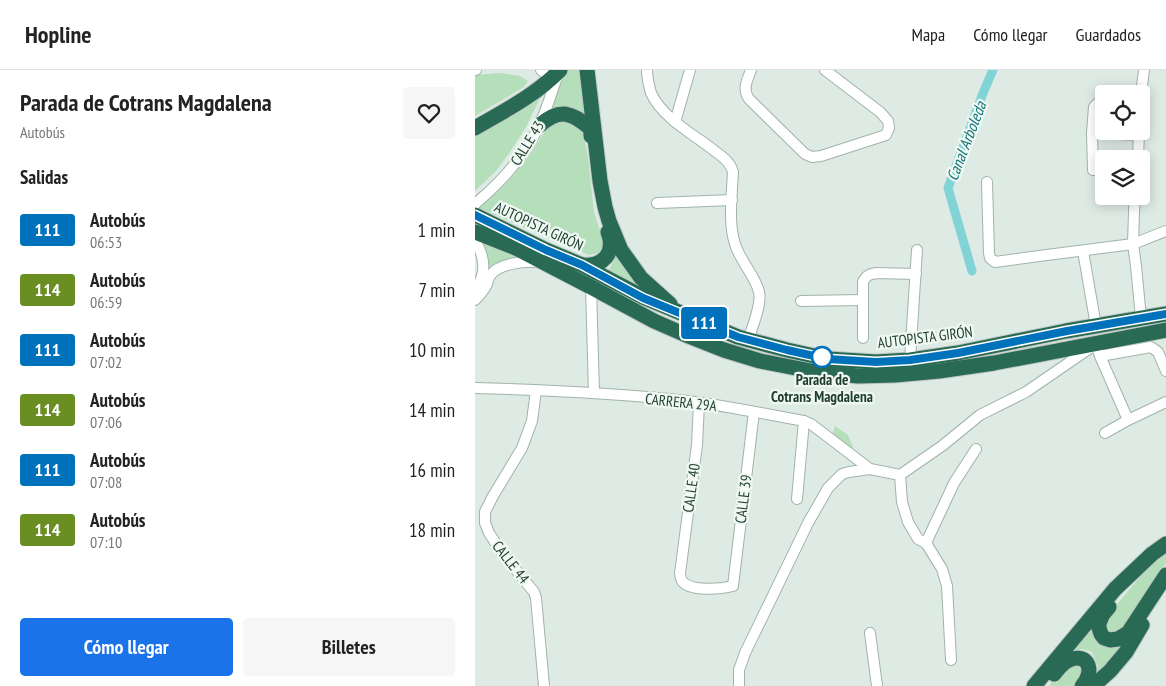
<!DOCTYPE html>
<html lang="es">
<head>
<meta charset="utf-8">
<style>
  body { margin:0; font-family:"PT Sans Narrow",sans-serif; background:#f6f6f6; color:#222; height:100vh; display:flex; flex-direction:column; font-size:19px; white-space:nowrap }
  * { box-sizing:border-box; margin:0 }
  p { font-size:16px; color:#767676 }
  .icon { flex:none; width:28px; height:28px; fill:none; stroke:currentColor; stroke-width:2; stroke-linecap:round; stroke-linejoin:round }
  .map { position:relative; flex:1; overflow:hidden }
  .side { display:flex; flex-direction:column; background:#fff; width:475px }
  .side>* { flex:none }
  .badge { padding:0 10px; border-radius:4px; font-size:18px; line-height:32px }
  .controls { position:absolute; left:620px; top:15px; display:grid; gap:10px }
  .controls a { display:grid; place-items:center; width:55px; height:55px; border-radius:5px; background:#fff; box-shadow:0 2px 12px #0003; font-size:25px }
  .map>.badge { position:absolute; translate:-50% -50%; box-shadow:0 0 0 2px #fff }
  h2 { padding:0 20px; font-size:19px; line-height:45px }
  .round { display:grid; place-items:center; flex:none; width:52px; height:52px; border-radius:5px; background:#f6f6f6 }
  .headline { display:flex; align-items:center; justify-content:space-between; height:85px; padding:0 20px }
  h1 { font-size:24px; font-weight:600; line-height:38px }
  .cta { display:flex; gap:10px; margin-top:auto; padding:10px 20px }
  .cta a { flex:1; height:58px; border-radius:5px; background:#1a73e8; color:#fff; font-size:20px; font-weight:600; line-height:58px; text-align:center }
  .cta a+a { background:#f6f6f6; color:#222 }
  ul { padding:0; list-style:none }
  li { display:flex; align-items:center; gap:15px; height:60px; padding:0 20px }
  li div { flex:1 }
  li b { display:block; font-size:19px }
  li em { font-style:normal }
  li .badge { min-width:55px; font-weight:700; text-align:center }
  header { display:flex; align-items:center; gap:30px; box-sizing:border-box; height:70px; padding:0 25px; background:#fff; border-bottom:1px solid #e0e0e0 }
  header strong { font-size:24px }
  nav { display:flex; gap:28px; margin-inline-start:auto; font-size:18px }
  main { display:flex; flex:1; min-height:0 }
  .map>svg:first-child { display:block }
  .green { fill:#b5debb }
  .lines { fill:none; stroke-linecap:round; stroke-linejoin:round }
  .canal { stroke:#81d3d5; stroke-width:9 }
  .minor-casing { stroke:#a1b3aa; stroke-width:12 }
  .highway-casing { stroke:#c0c8c5; stroke-width:17 }
  .minor { stroke:#fff; stroke-width:10 }
  .highway { stroke:#286a54; stroke-width:15 }
  .line-casing { stroke:#fff; stroke-width:11 }
  .line { stroke:#0072bc; stroke-width:8 }
  .stop-dot { fill:#fff; stroke:#0072bc; stroke-width:2.5 }
  .labels { text-anchor:middle; dominant-baseline:central; stroke-width:4.5; stroke-linejoin:round; paint-order:stroke }
  .street-label { font-size:15px; fill:#1e3c30; stroke:#eff8f2 }
  .stop-label { font-size:15px; font-weight:bold; fill:#1e3c30; stroke:#eff8f2 }
  .water-label { font-size:16px; font-style:italic; fill:#15777c; stroke:#eff8f2 }
</style>
</head>
<body>
<header>
<strong>Hopline</strong>
<nav><a>Mapa</a><a>Cómo llegar</a><a>Guardados</a></nav>
</header>
<main>
<section class="side">
<div class="headline"><div><h1>Parada de Cotrans Magdalena</h1><p>Autobús</p></div><a class="round"><svg class="icon" aria-label="heart" viewBox="0 0 24 24"><path d="M12 20l-8-8c-3-5 5-10 8-4 3-6 11-1 8 4z"/></svg></a></div>
<h2>Salidas</h2>
<ul>
<li><span class="badge" style="background:#0072bc;color:#fff">111</span><div><b>Autobús</b><p>06:53</p></div><em>1 min</em></li>
<li><span class="badge" style="background:#6b8e23;color:#fff">114</span><div><b>Autobús</b><p>06:59</p></div><em>7 min</em></li>
<li><span class="badge" style="background:#0072bc;color:#fff">111</span><div><b>Autobús</b><p>07:02</p></div><em>10 min</em></li>
<li><span class="badge" style="background:#6b8e23;color:#fff">114</span><div><b>Autobús</b><p>07:06</p></div><em>14 min</em></li>
<li><span class="badge" style="background:#0072bc;color:#fff">111</span><div><b>Autobús</b><p>07:08</p></div><em>16 min</em></li>
<li><span class="badge" style="background:#6b8e23;color:#fff">114</span><div><b>Autobús</b><p>07:10</p></div><em>18 min</em></li>
</ul>
<div class="cta"><a>Cómo llegar</a><a>Billetes</a></div>
</section>
<div class="map">
<svg width="691" height="616" viewBox="0 0 691 616">
  <rect width="100%" height="100%" fill="#deebe4"/>
  <g class="green">
    <path d="M91 0H107L114 48C101 35 90 33 74 40Z"/>
    <path d="M25 3 45 6 53 11 49 17 0 46V5Z"/>
    <path d="M67 24 51 57 37 79 21 101 0 121V67Z"/>
    <path d="M92 48 108 61 113 88 119 142 129 174 123 183 114 185 2 137 26 119 38 106 56 83 74 55Z"/>
    <path d="M2 167 46 188 13 202Z"/>
    <path d="M141 182 166 218 129 202 135 199Z"/>
    <path d="M360 356 373 365 378 377 374 380 366 370 362 371 356 366 358 363Z"/>
    <path d="M691 481V493L649 557 639 563 630 559 629 550 669 502Z"/>
    <path d="M619 551 617 560 654 568 617 613 623 596 617 582 607 579 589 587Z"/>
    <path d="M592 595 610 596 608 605 599 616H574Z"/>
  </g>
  <g class="lines">
    <path class="canal" d="M497 201 473 118 508 23 518 0"/>
    <defs>
      <g id="minor">
        <path d="M0 0H1"/>
        <path d="M66 0C72 4 74 10 72 16"/>
        <path d="M172 0C172 7 174 16 176 23 188 49 220 65 241 82 249 88 255 92 258 102 257 124 253 153 260 174 265 191 281 207 284 222 287 234 277 258 273 270"/>
        <path d="M276 0C272 11 267 19 274 29L330 84 337 87 346 86 411 65 414 58 413 51 405 42 350 0"/>
        <path d="M666 24 669 0"/>
        <path d="M629 32 623 33 619 37 617 63 618 100 629 99"/>
        <path d="M200 52 215 0"/>
        <path d="M617 63 663 65"/>
        <path d="M663 89 664 61"/>
        <path d="M512 112 514 183 515 188 520 192 564 186 658 174 691 161"/>
        <path d="M660 126 659 142 658 174 661 196 666 248"/>
        <path d="M182 133 257 130"/>
        <path d="M0 134C26 112 50 86 64 56 72 39 77 21 83 4"/>
        <path d="M0 171C10 186 12 205 0 219"/>
        <path d="M608 181 621 256"/>
        <path d="M116 217 119 323"/>
        <path d="M0 230C5 225 9 220 12 214 13 211 13 209 15 206 23 193 50 191 64 192"/>
        <path d="M326 231 388 230"/>
        <path d="M388 268V212C391 205 395 204 402 203L441 204"/>
        <path d="M625 286 676 277 683 282 691 301"/>
        <path d="M435 290 442 180"/>
        <path d="M0 318C71 320 142 323 213 331 252 336 291 344 329 351L336 354 395 399"/>
        <path d="M61 320 57 351 47 378 18 426 10 442V453L14 463 28 484 59 522 61 528 69 616"/>
        <path d="M224 333 222 375 205 503C205 506 206 509 207 511 215 522 246 519 258 516L279 342"/>
        <path d="M630 363 653 350 691 332"/>
        <path d="M425 405 427 432 433 452 443 469 451 473 467 499 472 516 476 590"/>
        <path d="M322 429 329 351"/>
        <path d="M451 473 479 413 501 379"/>
        <path d="M395 563 402 616"/>
        <path d="M264 616V600L270 583 333 453 353 418 367 404 374 402 395 399 425 405 467 376 505 345 551 322 621 274 625 286 653 350"/>
      </g>
      <g id="highway">
        <path d="M112 0 125 111 130 137 134 151 146 180 166 208 195 234"/>
        <path d="M65 55C85 38 97 42 116 59V66"/>
        <path d="M0 58C29 41 61 25 85 0"/>
        <path d="M0 145 71 180 107 195 168 227 263 267 312 280 353 289 401 292 435 290 483 283 591 261 691 244"/>
        <path d="M0 162 41 178 116 217 179 251 211 265 249 280 285 291 336 301 383 306 420 305 464 301 519 293 691 260"/>
        <path d="M107 195C128 197 141 183 133 162"/>
        <path d="M634 537 628 544 624 553V558L626 564 629 568 635 570 643 569 653 563 691 505"/>
        <path d="M579 604C583 599 587 593 594 590 614 582 620 602 607 616"/>
        <path d="M559 616 640 519 677 484 691 474"/>
        <path d="M618 616 635 601 651 582 667 555"/>
      </g>
    </defs>
    <use href="#minor" class="minor-casing"/>
    <use href="#highway" class="highway-casing"/>
    <use href="#minor" class="minor"/>
    <use href="#highway" class="highway"/>
  </g>
  <g class="lines">
    <defs>
      <path id="line" d="M0 145 71 180 107 195 168 228 263 267 312 280 353 289 401 292 435 290 483 283 592 261 691 244"/>
    </defs>
    <use href="#line" class="line-casing"/>
    <use href="#line" class="line"/>
  </g>
  <circle class="stop-dot" cx="347" cy="287" r="10"/>
  <g class="labels">
    <g class="street-label">
      <text transform="translate(52 73) rotate(-58)">CALLE 43</text>
      <text transform="translate(64 156) rotate(25)">AUTOPISTA GIRÓN</text>
      <text transform="translate(450 267) rotate(-7)">AUTOPISTA GIRÓN</text>
      <text transform="translate(206 332) rotate(6)">CARRERA 29A</text>
      <text transform="translate(216 418) rotate(-82)">CALLE 40</text>
      <text transform="translate(268 429) rotate(-83)">CALLE 39</text>
      <text transform="translate(36 492) rotate(52)">CALLE 44</text>
    </g>
    <g class="stop-label">
      <text x="347" y="309">Parada de<tspan x="347" dy="17">Cotrans Magdalena</tspan></text>
    </g>
    <g class="water-label">
      <text transform="translate(491 71) rotate(-69)">Canal Arboleda</text>
    </g>
  </g>
</svg>
<div class="controls">
<a><svg class="icon" aria-label="locate" viewBox="0 0 24 24"><circle cx="12" cy="12" r="6"/><path d="M12 2v4M12 18v4M2 12h4M18 12h4"/></svg></a>
<a><svg class="icon" aria-label="layers" viewBox="0 0 24 24"><path d="M12 4l9 5-9 5-9-5zM3 14l9 5 9-5"/></svg></a>
</div>
<b class="badge" style="left:229px;top:253px;background:#0072bc;color:#fff">111</b>
</div>
</main>
</body>
</html>
